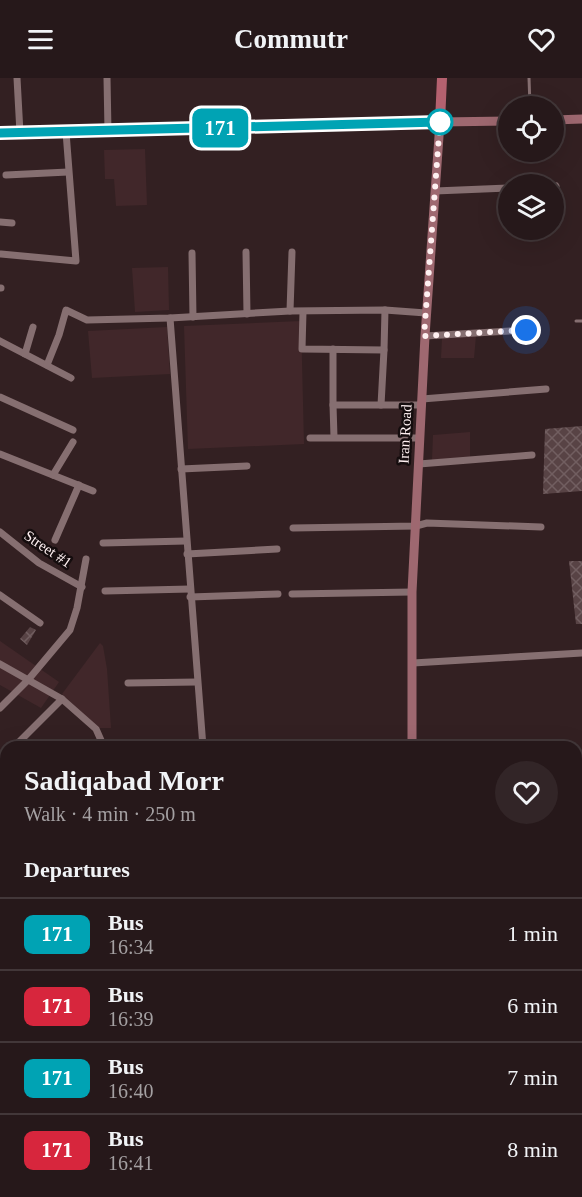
<!DOCTYPE html>
<html lang="en">
<head>
<meta charset="utf-8">
<style>
  body { margin:0; font-family:"Times New Roman",serif; background:#322527; color:#f1f3f6; height:100vh; display:flex; flex-direction:column; font-size:22px; white-space:nowrap }
  * { box-sizing:border-box; margin:0 }
  p { font-size:20px; color:#a4a0a2 }
  .icon { flex:none; width:33px; height:33px; fill:none; stroke:currentColor; stroke-width:2; stroke-linecap:round; stroke-linejoin:round }
  .map { position:relative; flex:1; overflow:hidden }
  .details { position:absolute; left:0px; top:663px; width:582px; height:456px; display:flex; flex-direction:column; background:#26181a; border-radius:18px 18px 0 0; box-shadow:0 6px 24px #0002,0 0 0 2px #423739 }
  .details>* { flex:none }
  .badge { padding:0 12px; border-radius:9px; font-size:21px; line-height:39px }
  .tools { position:absolute; left:498px; top:18px; display:grid; gap:12px }
  .tools a { display:grid; place-items:center; width:66px; height:66px; border-radius:50%; background:#26181a; box-shadow:0 6px 24px #0002,0 0 0 2px #423739; font-size:30px }
  .you { position:absolute; width:30px; height:30px; margin:-15px; border:4px solid #fff; border-radius:50%; background:#1a73e8; box-shadow:0 0 0 9px #1a73e833 }
  .map>.badge { position:absolute; translate:-50% -50%; box-shadow:0 0 0 3px #fff }
  h2 { padding:0 24px; font-size:22px; line-height:54px }
  .round { display:grid; place-items:center; flex:none; width:63px; height:63px; border-radius:32px; background:#322527 }
  .overview { display:flex; align-items:center; justify-content:space-between; height:102px; padding:0 24px }
  h1 { font-size:28px; font-weight:700; line-height:45px }
  ul { padding:0; list-style:none }
  li { display:flex; align-items:center; gap:18px; height:72px; padding:0 24px; border-top:2px solid #423739 }
  li div { flex:1 }
  li b { display:block; font-size:22px }
  li em { font-style:normal }
  li .badge { min-width:66px; font-weight:700; text-align:center }
  header { display:flex; justify-content:space-between; align-items:center; height:78px; padding:0 24px; background:#26181a; font-size:27px; font-weight:700 }
  .map>svg:first-child { display:block }
  .built { fill:#41272a }
  .building { fill:url(#building-cross-hatch) }
  .lines { fill:none; stroke-linecap:round; stroke-linejoin:round }
  .lane { stroke:#866f71; stroke-width:3 }
  .street { stroke:#866f71; stroke-width:7 }
  .secondary { stroke:#9e6870; stroke-width:9 }
  .primary { stroke:#b5616f; stroke-width:10 }
  .line-casing { stroke:#fff; stroke-width:14 }
  .line { stroke:#00a3b4; stroke-width:9 }
  .walk { stroke:#fef0f1; stroke-width:6; stroke-dasharray:0 10.8 }
  .stop-dot { fill:#fff; stroke:#00a3b4; stroke-width:3 }
  .labels { text-anchor:middle; dominant-baseline:central; stroke-width:5; stroke-linejoin:round; paint-order:stroke }
  .street-label { font-size:15px; fill:#fef0f1; stroke:#150d0e }
</style>
</head>
<body>
<header><svg class="icon" aria-label="menu" viewBox="0 0 24 24"><path d="M4 6h16M4 12h16M4 18h16"/></svg>Commutr<svg class="icon" aria-label="heart" viewBox="0 0 24 24"><path d="M12 20l-8-8c-3-5 5-10 8-4 3-6 11-1 8 4z"/></svg></header>
<div class="map">
<svg width="582" height="1119" viewBox="0 0 582 1119">
  <defs>
    <pattern id="building-cross-hatch" width="8" height="8" patternUnits="userSpaceOnUse" patternTransform="scale(1.5)"><rect width="8" height="8" fill="#584345"/><path d="M0 0l8 8M0 8l8-8" fill="none" stroke="#715e60"/></pattern>
  </defs>
  <rect width="100%" height="100%" fill="#332022"/>
  <g class="built">
    <path d="M145 71 147 127 116 128 114 101H105L104 72Z"/>
    <path d="M168 189 169 232 135 234 132 190Z"/>
    <path d="M301 243 304 366 188 371 184 248Z"/>
    <path d="M167 249 170 296 92 300 88 253Z"/>
    <path d="M476 258 474 280H441L442 260Z"/>
    <path d="M470 354V380L432 382 433 357Z"/>
    <path d="M0 563 59 604 41 630 0 607Z"/>
    <path d="M100 565 103 568 107 591 111 650H98L62 616Z"/>
    <path d="M16 1113H76L85 1119H10Z"/>
    <rect x="148" y="1113" width="78" height="6"/>
  </g>
  <g class="building">
    <path d="M582 348V413L543 416 545 351Z"/>
    <path d="M569 483H582V546H576Z"/>
    <path d="M30 549 36 552 27 567 20 561Z"/>
    <path d="M582 772V817H576V773Z"/>
    <path d="M576 1027H582L581 1114 559 1117 541 1114 576 1113Z"/>
    <path d="M440 1113H509V1115L440 1118Z"/>
  </g>
  <g class="lines">
    <g class="lane">
      <path d="M529 0 530 28"/>
      <path d="M576 243H582"/>
      <path d="M576 719 582 717"/>
    </g>
    <g class="street">
      <path d="M17 0 20 55"/>
      <path d="M107 0 108 53"/>
      <path d="M6 97 68 94"/>
      <path d="M554 109 556 108"/>
      <path d="M435 113 508 110"/>
      <path d="M0 144 12 145"/>
      <path d="M246 174 247 236"/>
      <path d="M192 175 193 239"/>
      <path d="M1 176 76 183 66 54"/>
      <path d="M0 210H1"/>
      <path d="M290 233 292 174"/>
      <path d="M303 234 302 271 384 272 385 232"/>
      <path d="M170 240 203 669"/>
      <path d="M425 258 527 252"/>
      <path d="M0 263 71 300"/>
      <path d="M25 276 33 249"/>
      <path d="M47 287 59 257 66 232 87 242 170 240 290 233 385 232 426 235"/>
      <path d="M0 319 73 352"/>
      <path d="M422 321 546 311"/>
      <path d="M333 327V271"/>
      <path d="M381 327 384 272"/>
      <path d="M334 359 333 327H422"/>
      <path d="M310 360H420"/>
      <path d="M0 376 93 413"/>
      <path d="M419 386 532 377"/>
      <path d="M181 391 247 388"/>
      <path d="M53 397 73 364"/>
      <path d="M293 450 416 448 427 445 541 449"/>
      <path d="M0 454 39 485 82 509"/>
      <path d="M55 462 79 407"/>
      <path d="M103 465 186 463"/>
      <path d="M187 476 277 471"/>
      <path d="M105 513 190 511"/>
      <path d="M292 516 412 514"/>
      <path d="M0 517 40 545"/>
      <path d="M190 519 278 516"/>
      <path d="M413 585 582 575"/>
      <path d="M0 586 62 621 96 651 104 669"/>
      <path d="M128 605 197 604"/>
      <path d="M0 630 28 602 70 552 77 530 86 481"/>
      <path d="M14 669 62 621"/>
      <path d="M0 715 6 708"/>
      <path d="M0 792 6 784"/>
      <path d="M0 874 6 865"/>
      <path d="M576 875 582 873"/>
      <path d="M0 880 6 883"/>
      <path d="M0 1001 6 993"/>
      <path d="M0 1039 6 1046"/>
      <path d="M0 1081 6 1074"/>
      <path d="M83 1113 91 1119"/>
      <path d="M235 1113V1119"/>
    </g>
    <g class="secondary">
      <path d="M554 42 582 41"/>
      <path d="M412 669V514L425 258 440 44 508 43"/>
      <path d="M404 1119V1113"/>
    </g>
    <path class="primary" d="M0 55 440 44 442 0"/>
  </g>
  <g class="lines">
    <defs>
      <path id="line" d="M0 55 440 44"/>
    </defs>
    <use href="#line" class="line-casing"/>
    <use href="#line" class="line"/>
    <path class="walk" d="M440 44 424 258 526 252"/>
  </g>
  <circle class="stop-dot" cx="440" cy="44" r="12"/>
  <g class="labels">
    <g class="street-label">
      <text transform="translate(405 356) rotate(-87)">Iran Road</text>
      <text transform="translate(48 471) rotate(34)">Street #1</text>
    </g>
  </g>
</svg>
<div class="tools">
<a><svg class="icon" aria-label="locate" viewBox="0 0 24 24"><circle cx="12" cy="12" r="6"/><path d="M12 2v4M12 18v4M2 12h4M18 12h4"/></svg></a>
<a><svg class="icon" aria-label="layers" viewBox="0 0 24 24"><path d="M12 4l9 5-9 5-9-5zM3 14l9 5 9-5"/></svg></a>
</div>
<div class="you" style="left:526px;top:252px"></div>
<b class="badge" style="left:220px;top:50px;background:#00a3b4;color:#fff">171</b>
<section class="details">
<div class="overview"><div><h1>Sadiqabad Morr</h1><p>Walk · 4 min · 250 m</p></div><a class="round"><svg class="icon" aria-label="heart" viewBox="0 0 24 24"><path d="M12 20l-8-8c-3-5 5-10 8-4 3-6 11-1 8 4z"/></svg></a></div>
<h2>Departures</h2>
<ul>
<li><span class="badge" style="background:#00a3b4;color:#fff">171</span><div><b>Bus</b><p>16:34</p></div><em>1 min</em></li>
<li><span class="badge" style="background:#d7263d;color:#fff">171</span><div><b>Bus</b><p>16:39</p></div><em>6 min</em></li>
<li><span class="badge" style="background:#00a3b4;color:#fff">171</span><div><b>Bus</b><p>16:40</p></div><em>7 min</em></li>
<li><span class="badge" style="background:#d7263d;color:#fff">171</span><div><b>Bus</b><p>16:41</p></div><em>8 min</em></li>
</ul>
</section>
</div>
</body>
</html>
